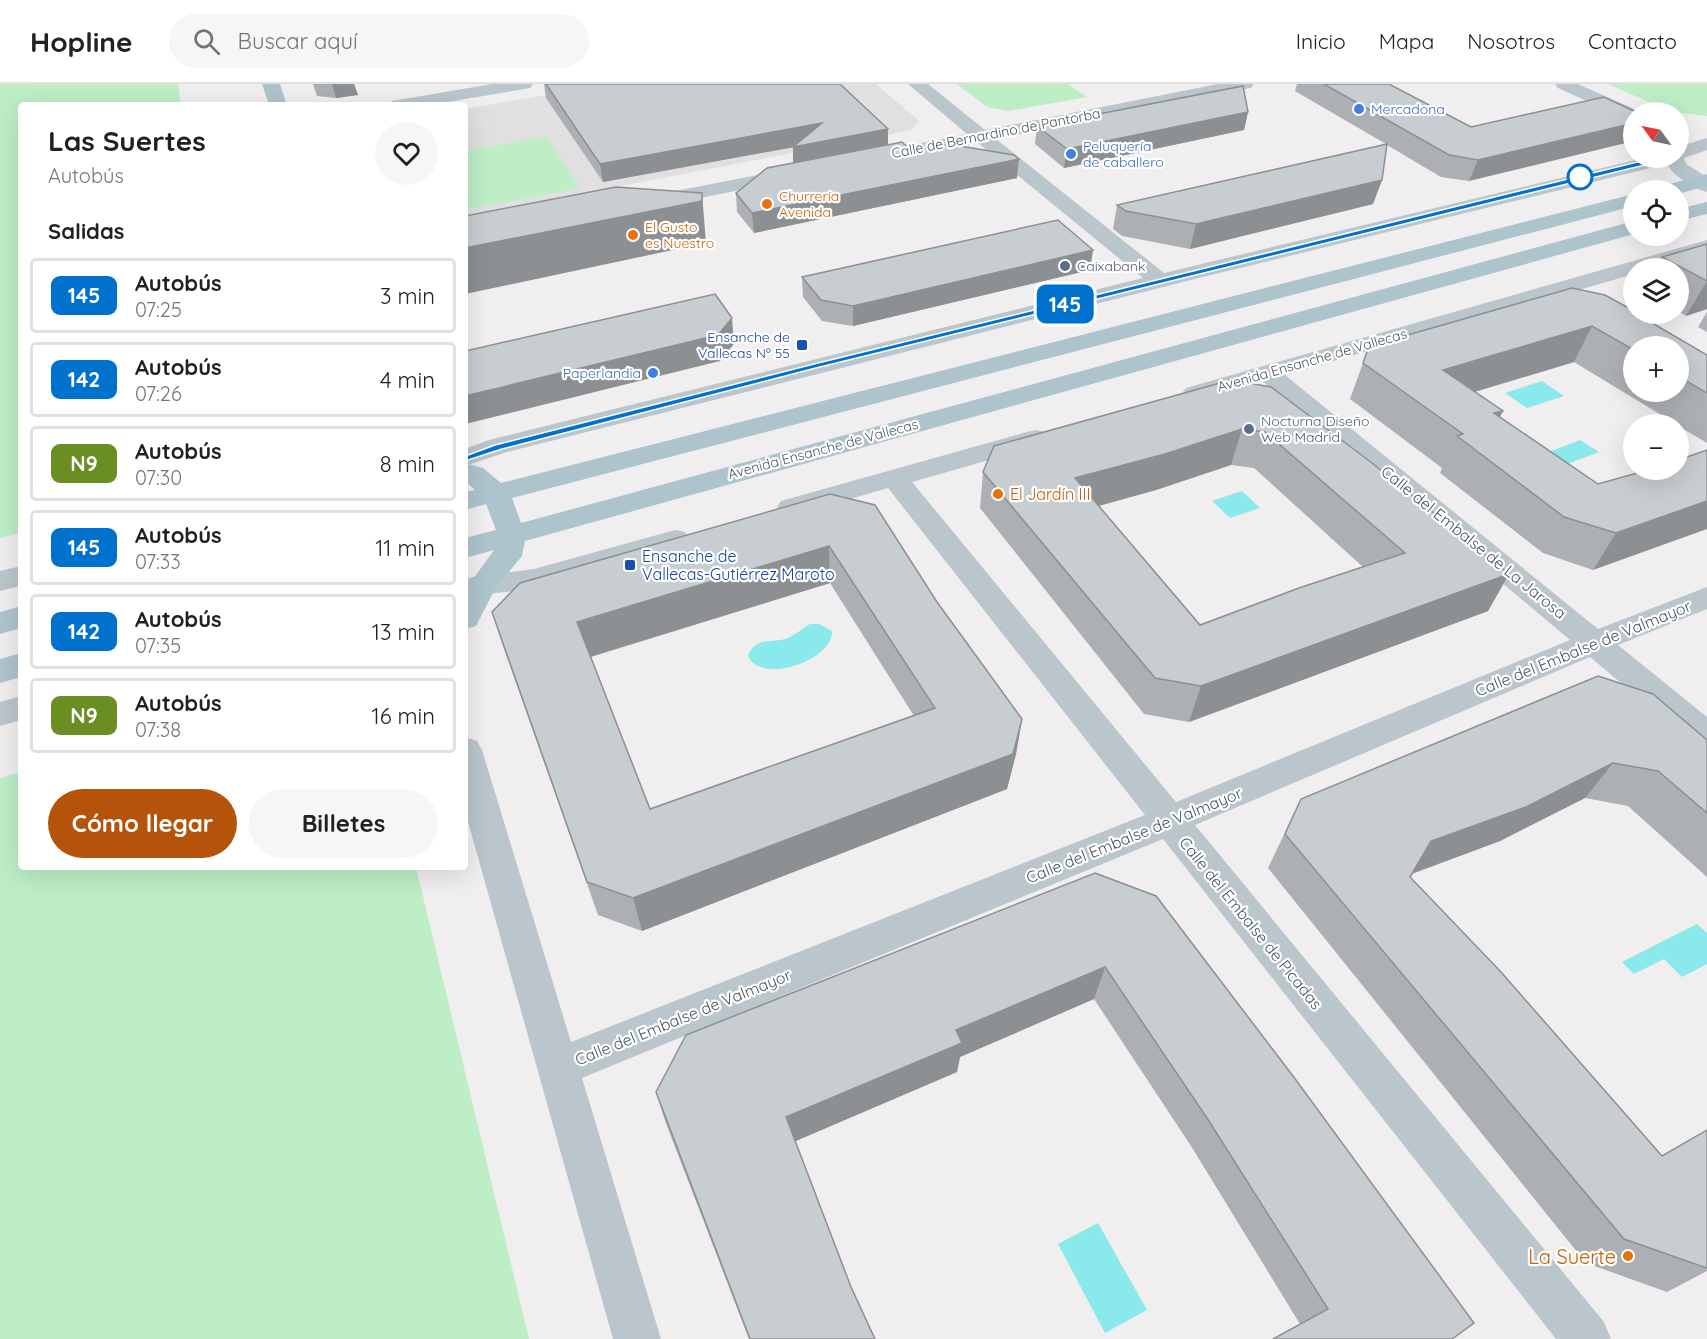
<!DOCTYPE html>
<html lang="es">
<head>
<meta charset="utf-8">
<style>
  body { margin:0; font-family:Quicksand,sans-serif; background:#f6f6f6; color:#202124; height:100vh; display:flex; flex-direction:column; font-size:22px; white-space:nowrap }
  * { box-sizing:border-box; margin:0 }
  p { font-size:20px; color:#757577 }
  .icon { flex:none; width:33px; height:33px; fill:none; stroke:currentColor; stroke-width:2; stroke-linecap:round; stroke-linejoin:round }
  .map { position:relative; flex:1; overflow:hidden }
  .drawer { position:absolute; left:18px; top:18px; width:450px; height:768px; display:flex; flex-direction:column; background:#fff; border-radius:6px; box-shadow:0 6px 24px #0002 }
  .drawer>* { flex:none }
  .badge { padding:0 12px; border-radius:9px; font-size:21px; line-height:39px }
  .needle { width:39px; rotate:303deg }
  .controls { position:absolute; left:1623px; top:18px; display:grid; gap:12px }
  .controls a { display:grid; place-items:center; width:66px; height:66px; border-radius:50%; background:#fff; box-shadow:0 6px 24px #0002; font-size:30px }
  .map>.badge { position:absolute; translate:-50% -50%; box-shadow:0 0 0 3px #fff }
  h2 { padding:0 30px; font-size:22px; line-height:54px }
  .round { display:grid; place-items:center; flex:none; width:63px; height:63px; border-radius:32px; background:#f6f6f6 }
  .head { display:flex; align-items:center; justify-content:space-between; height:102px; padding:0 30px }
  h1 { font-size:28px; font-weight:800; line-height:45px }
  .cta { display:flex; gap:12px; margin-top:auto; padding:12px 30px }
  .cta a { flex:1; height:69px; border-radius:36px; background:#b45309; color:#fff; font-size:24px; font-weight:800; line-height:69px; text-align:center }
  .cta a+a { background:#f6f6f6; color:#202124 }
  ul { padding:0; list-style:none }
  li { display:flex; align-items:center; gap:18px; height:75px; margin:0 12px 9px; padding:0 18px; border:3px solid #e0e0e0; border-radius:6px }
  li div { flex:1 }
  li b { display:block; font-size:22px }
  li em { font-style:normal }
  li .badge { min-width:66px; font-weight:700; text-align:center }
  header { display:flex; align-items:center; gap:36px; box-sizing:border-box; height:84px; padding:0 30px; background:#fff; border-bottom:2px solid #e0e0e0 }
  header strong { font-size:28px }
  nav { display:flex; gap:33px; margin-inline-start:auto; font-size:21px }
  .search { width:420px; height:54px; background:#f6f6f6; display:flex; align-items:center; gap:15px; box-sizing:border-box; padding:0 21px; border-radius:33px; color:#757577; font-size:22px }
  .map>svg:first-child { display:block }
  .education { fill:#e2dfe0 }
  .green { fill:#bdeec6 }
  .water { fill:#8ae9eb }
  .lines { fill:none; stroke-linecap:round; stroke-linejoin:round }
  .minor { fill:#bac6cb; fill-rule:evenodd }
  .major { fill:#aec4cd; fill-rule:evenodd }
  .wall { fill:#acb0b4; fill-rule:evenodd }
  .shaded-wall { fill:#8c9092 }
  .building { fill:#c8cdd1; stroke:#8c9092; stroke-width:1.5; fill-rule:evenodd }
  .line { fill:#0072ce; stroke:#fff; stroke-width:1.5 }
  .shop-dot { fill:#3f7fe0; stroke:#fff; stroke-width:2 }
  .stop-dot { fill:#fff; stroke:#0072ce; stroke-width:3 }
  .food-dot { fill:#e8710a; stroke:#fff; stroke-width:2 }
  .service-dot { fill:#5c6f8a; stroke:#fff; stroke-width:2 }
  .transit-dot { fill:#1a4fb4; stroke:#fff; stroke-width:2 }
  .labels { text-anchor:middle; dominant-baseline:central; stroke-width:4.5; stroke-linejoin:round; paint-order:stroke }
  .far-shop-label { font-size:14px; fill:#366cbe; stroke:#fff; text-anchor:start }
  .far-street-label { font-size:14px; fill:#47565b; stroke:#fff }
  .far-food-label { font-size:14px; fill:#c56008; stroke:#fff; text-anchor:start }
  .far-service-label { font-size:14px; fill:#4e5e75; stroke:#fff; text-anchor:start }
  .far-transit-label { font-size:14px; fill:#164399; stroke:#fff; text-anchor:end }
  .food-label { font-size:16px; fill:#c56008; stroke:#fff; text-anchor:start }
  .street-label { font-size:16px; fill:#47565b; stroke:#fff }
  .transit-label { font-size:16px; fill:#164399; stroke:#fff; text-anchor:start }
  .near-food-label { font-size:20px; fill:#c56008; stroke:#fff; text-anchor:end }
</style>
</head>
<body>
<header>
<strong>Hopline</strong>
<div class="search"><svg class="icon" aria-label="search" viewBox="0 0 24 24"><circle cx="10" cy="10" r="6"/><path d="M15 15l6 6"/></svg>Buscar aquí</div>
<nav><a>Inicio</a><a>Mapa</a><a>Nosotros</a><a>Contacto</a></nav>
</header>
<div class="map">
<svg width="1707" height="1255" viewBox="0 0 1707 1255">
  <rect width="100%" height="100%" fill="#f1eeef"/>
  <path class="education" d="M610 0H876L919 37 912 46 465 132V25Z"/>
  <g class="green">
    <path d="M0 0H178L181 21H21V449L0 454Z"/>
    <path d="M957 0H1068L1087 13 1009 27 987 23Z"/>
    <path d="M1608 0H1707V32L1672 28Z"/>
    <path d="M546 52 580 104 465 126V67Z"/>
    <path d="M21 688V783H416L529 1255H0V694Z"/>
  </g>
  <g class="water">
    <path d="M1542 297 1564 312 1527 324 1505 309Z"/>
    <path d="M1580 356 1599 368 1562 382 1544 370Z"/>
    <path d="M1242 407 1260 424 1230 434 1212 417Z"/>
    <path d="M810 540H819L832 547C834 575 762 602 748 572 755 553 769 559 785 555 795 552 801 545 810 540Z"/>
    <path d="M1697 840 1707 849V880L1682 893 1664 875 1634 890 1622 878Z"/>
    <path d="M1098 1139 1147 1226 1105 1249 1058 1160Z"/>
  </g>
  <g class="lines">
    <g class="minor">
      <path d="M492 0H533L530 4 524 5 430 21H389L392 17 398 16Z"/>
      <path d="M908 0H928L985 46 1218 0H1254L1251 4 1245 5 996 55 1164 189 1644 74H1678V63L1707 54V66L1684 74 1686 80 1707 93V108C1694 105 1673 92 1667 80L1211 191 507 368 465 382V365L489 356 1143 194 978 59 867 81 860 79 857 75 860 71 967 50Z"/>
      <path d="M1555 0H1578L1641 28H1634V37L1628 36 1558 4Z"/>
      <path d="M793 84 800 86 803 90 800 94 655 123 648 121 645 117 648 113 655 111Z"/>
      <path d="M1707 156V169L1653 184H1634V190L1285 291 1598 545 1707 503V525L1618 561 1707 633V665L1695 661 1590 573 1195 741 1604 1238 1611 1255H1556L1163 755 582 994 661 1255H613L465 727V653L477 657 482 666 571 958 1145 731 888 404 791 432 781 429 777 423 781 417 1027 348 1036 346 1045 348 1049 354 1045 360 912 398 1176 718 1570 556 1262 297 1195 317 1186 314 1182 309 1186 304Z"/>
      <path d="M675 446 685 448 689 455 685 462 534 505 488 510 465 518V496L472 493 534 485Z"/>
      <path d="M21 482V502L0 507V487Z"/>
      <path d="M21 612V636L0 642V618Z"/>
    </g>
    <g class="major">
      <path d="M262 0H280L287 21H269Z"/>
      <path d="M1707 90V102L1678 110V106H1659L1662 102Z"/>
      <path d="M1634 110V122L512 414 521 439 1634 137V150L525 457 522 472 495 505 476 542 465 545V506L494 466 465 474V454L496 446 486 420 465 426V408L475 406 465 397V379L483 384 501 399Z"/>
      <path d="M1707 118V130L1678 137V125Z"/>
      <path d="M21 522V544L0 550V528Z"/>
      <path d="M21 569V593L0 599V575Z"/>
    </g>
  </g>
  <g class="wall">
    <path d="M313 0H354L358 11 336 14 317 12Z"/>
    <path d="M544 0H840L888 45V61L1017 94 754 149 737 128 736 109 793 79V63L603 98 546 14Z"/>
    <path d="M1297 0H1389L1471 43 1604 13 1469 97 1441 93 1387 61 1382 96 1373 120 1190 165 1122 152 1113 145 1117 121 1386 60 1295 7Z"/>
    <path d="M1248 28 1244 46 1064 84 1035 60 1037 42Z"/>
    <path d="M1707 160V225L1686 232 1678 227V184H1655L1662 173Z"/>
    <path d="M1090 186 853 242 822 237 803 213 802 193Z"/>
    <path d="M1572 204 1707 271V359L1678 342V340H1676L1574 278 1475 308 1500 333 1598 400 1678 386 1593 486 1543 469 1440 389 1442 384 1350 315 1369 262ZM1634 262H1678V308H1634Z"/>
    <path d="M1707 228V248L1698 243Z"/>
    <path d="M1231 296 1509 490 1488 527 1189 638 1144 630 980 424 983 388ZM1231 381 1254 384 1363 483 1200 541 1099 422 1156 406Z"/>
    <path d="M830 410 937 518 1022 635 1016 670 1007 705 642 847 598 831 504 565 492 528ZM830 499 914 632 650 725 591 573Z"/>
    <path d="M1707 656V793L1628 722 1585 714 1500 757 1412 790 1410 793 1662 1072 1707 1046V1187L1667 1208 1586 1179 1268 784 1301 715Z"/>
    <path d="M1095 789 1452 1255 1300 1240 1191 1062 1094 915 960 973 957 988 795 1057 851 1203 875 1255H749L665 1037 656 1008Z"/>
  </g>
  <g class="shaded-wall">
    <path d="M332 0H354L358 11 336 14Z"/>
    <path d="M1248 28 1244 46 1064 84 1067 65Z"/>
    <path d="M822 39 888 45V63L793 82V63L811 60 603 98 600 80Z"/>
    <path d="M1634 39V57L1469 97 1478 76Z"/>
    <path d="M1019 75 1017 94 754 149 752 129Z"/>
    <path d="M1382 96 1373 120 1190 165 1196 140Z"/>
    <path d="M702 109 706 159 465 210V164Z"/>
    <path d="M1093 166 1090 186 853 242V222Z"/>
    <path d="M1707 197V225L1686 232Z"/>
    <path d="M732 234 734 260 720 277 465 340V312Z"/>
    <path d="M1592 242 1574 278 1427 322 1443 286Z"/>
    <path d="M1503 327 1485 363 1494 329Z"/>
    <path d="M1242 345 1231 381 1156 406 1068 430 1075 394Z"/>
    <path d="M1707 417V445L1593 486 1616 449Z"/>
    <path d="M829 462 830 499 586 574 577 538Z"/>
    <path d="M1509 490 1488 527 1189 638 1201 602Z"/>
    <path d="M1022 635 1016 670 1007 705 642 847 633 814Z"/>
    <path d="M1613 679 1585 714 1500 757 1408 791 1431 757Z"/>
    <path d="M1105 883 1094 915 960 973 957 988 789 1060 786 1033 956 946Z"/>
  </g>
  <g class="building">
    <path d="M546 0H840L888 45 793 63 822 39 600 80Z"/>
    <path d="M1324 0H1389L1471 43 1604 13 1636 28H1634V39L1478 76 1449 71Z"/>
    <path d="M1243 2 1248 28 1067 65 1037 42Z"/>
    <path d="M902 58 912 67 948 60 1014 71 1019 75 752 129 736 109 767 84Z"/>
    <path d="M1387 60 1382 96 1196 140 1126 127 1117 121Z"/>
    <path d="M616 103 702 109V117L465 164V132Z"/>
    <path d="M1058 136 1093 166 853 222 821 216 802 193Z"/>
    <path d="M1707 160V197L1662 173Z"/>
    <path d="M1572 204 1605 211 1634 227V230H1637L1707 271V309L1678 292V262H1634V266L1592 242 1443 286 1503 327 1494 329 1598 400 1648 386H1678V376L1707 366V417L1616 449 1564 433 1457 352 1463 350 1363 279 1369 262Z"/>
    <path d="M715 210 732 234 718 251 465 312V267Z"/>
    <path d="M1231 296 1271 303 1372 379 1509 490 1201 602 1155 594 983 388 994 362ZM1242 345 1265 348 1405 469 1299 504 1200 541 1075 394 1165 370Z"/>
    <path d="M830 410 875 421 937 518 1022 635 1013 670 633 814 587 798 492 528 520 499ZM829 462 935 624 650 725 577 538Z"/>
    <path d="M1598 592 1653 610 1707 656V729L1658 687 1613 679 1526 723 1431 757 1410 793 1501 888 1662 1072 1707 1046V1184L1624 1155 1285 750 1301 715Z"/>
    <path d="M1095 789 1156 812 1293 992 1474 1239 1452 1255H1273L1328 1225 1207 1034 1105 883 956 946 962 959 786 1033 851 1203 875 1255H750L656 1008 686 951Z"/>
  </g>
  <path class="line" d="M1666 71 1669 75 816 284 502 365 465 377 460 374 495 361 814 280Z"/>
  <g class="shop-dot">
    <circle cx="1359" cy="25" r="6"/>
    <circle cx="1071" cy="70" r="6"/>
    <circle cx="653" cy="289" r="6"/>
  </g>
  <circle class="stop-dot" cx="1580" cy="93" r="12"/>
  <g class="food-dot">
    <circle cx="767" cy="120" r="6"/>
    <circle cx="633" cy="151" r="6"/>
    <circle cx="998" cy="410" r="6"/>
    <circle cx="1628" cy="1172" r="6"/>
  </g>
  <g class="service-dot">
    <circle cx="1065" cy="182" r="6"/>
    <circle cx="1249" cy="345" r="6"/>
  </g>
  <g class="transit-dot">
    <rect x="796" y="255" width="12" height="12" rx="3"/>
    <rect x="624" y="475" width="12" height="12" rx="3"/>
  </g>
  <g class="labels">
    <g class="far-shop-label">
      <text x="1371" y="25">Mercadona</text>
      <text x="1083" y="62">Peluquería<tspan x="1083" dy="16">de caballero</tspan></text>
      <text x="641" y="289" text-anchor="end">Paperlandia</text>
    </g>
    <g class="far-street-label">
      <text transform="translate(996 49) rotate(-11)">Calle de Bernardino de Pantorba</text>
      <text transform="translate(1312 276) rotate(-16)">Avenida Ensanche de Vallecas</text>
      <text transform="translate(823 365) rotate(-15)">Avenida Ensanche de Vallecas</text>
    </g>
    <g class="far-food-label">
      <text x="779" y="112">Churrería<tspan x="779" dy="16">Avenida</tspan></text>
      <text x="645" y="143">El Gusto<tspan x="645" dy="16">es Nuestro</tspan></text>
    </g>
    <g class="far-service-label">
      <text x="1077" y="182">Caixabank</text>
      <text x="1261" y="337">Nocturna Diseño<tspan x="1261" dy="16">Web Madrid</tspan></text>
    </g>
    <g class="far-transit-label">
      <text x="790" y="253">Ensanche de<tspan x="790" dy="16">Vallecas Nº 55</tspan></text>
    </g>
    <g class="food-label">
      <text x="1010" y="410">El Jardín III</text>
    </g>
    <g class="street-label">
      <text transform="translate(1474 458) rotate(39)">Calle del Embalse de La Jarosa</text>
      <text transform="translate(1583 564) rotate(-22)">Calle del Embalse de Valmayor</text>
      <text transform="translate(1134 751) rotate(-22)">Calle del Embalse de Valmayor</text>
      <text transform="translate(1251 839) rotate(51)">Calle del Embalse de Picadas</text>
      <text transform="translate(683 933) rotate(-22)">Calle del Embalse de Valmayor</text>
    </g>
    <g class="transit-label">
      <text x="642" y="472">Ensanche de<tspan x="642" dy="18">Vallecas-Gutiérrez Maroto</tspan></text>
    </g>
    <g class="near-food-label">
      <text x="1616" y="1172">La Suerte</text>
    </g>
  </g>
</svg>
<div class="controls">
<a><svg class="needle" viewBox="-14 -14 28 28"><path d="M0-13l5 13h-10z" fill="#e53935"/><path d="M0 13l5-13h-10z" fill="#757577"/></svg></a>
<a><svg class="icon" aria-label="locate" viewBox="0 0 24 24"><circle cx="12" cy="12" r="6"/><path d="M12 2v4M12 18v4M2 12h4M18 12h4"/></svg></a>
<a><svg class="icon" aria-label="layers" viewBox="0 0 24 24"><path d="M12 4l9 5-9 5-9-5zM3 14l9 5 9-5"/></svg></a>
<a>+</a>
<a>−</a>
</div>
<b class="badge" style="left:1065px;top:220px;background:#0072ce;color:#fff">145</b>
<section class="drawer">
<div class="head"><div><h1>Las Suertes</h1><p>Autobús</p></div><a class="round"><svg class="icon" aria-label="heart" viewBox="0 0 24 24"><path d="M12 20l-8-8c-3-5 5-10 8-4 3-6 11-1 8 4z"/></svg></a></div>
<h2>Salidas</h2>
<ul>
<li><span class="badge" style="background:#0072ce;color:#fff">145</span><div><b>Autobús</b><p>07:25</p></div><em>3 min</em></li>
<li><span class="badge" style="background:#0072ce;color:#fff">142</span><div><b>Autobús</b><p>07:26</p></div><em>4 min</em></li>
<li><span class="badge" style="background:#6b8e23;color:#fff">N9</span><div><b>Autobús</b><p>07:30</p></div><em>8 min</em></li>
<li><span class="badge" style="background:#0072ce;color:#fff">145</span><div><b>Autobús</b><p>07:33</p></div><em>11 min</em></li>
<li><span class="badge" style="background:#0072ce;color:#fff">142</span><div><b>Autobús</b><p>07:35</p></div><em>13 min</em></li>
<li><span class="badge" style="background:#6b8e23;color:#fff">N9</span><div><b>Autobús</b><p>07:38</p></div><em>16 min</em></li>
</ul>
<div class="cta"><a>Cómo llegar</a><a>Billetes</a></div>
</section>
</div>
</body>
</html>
